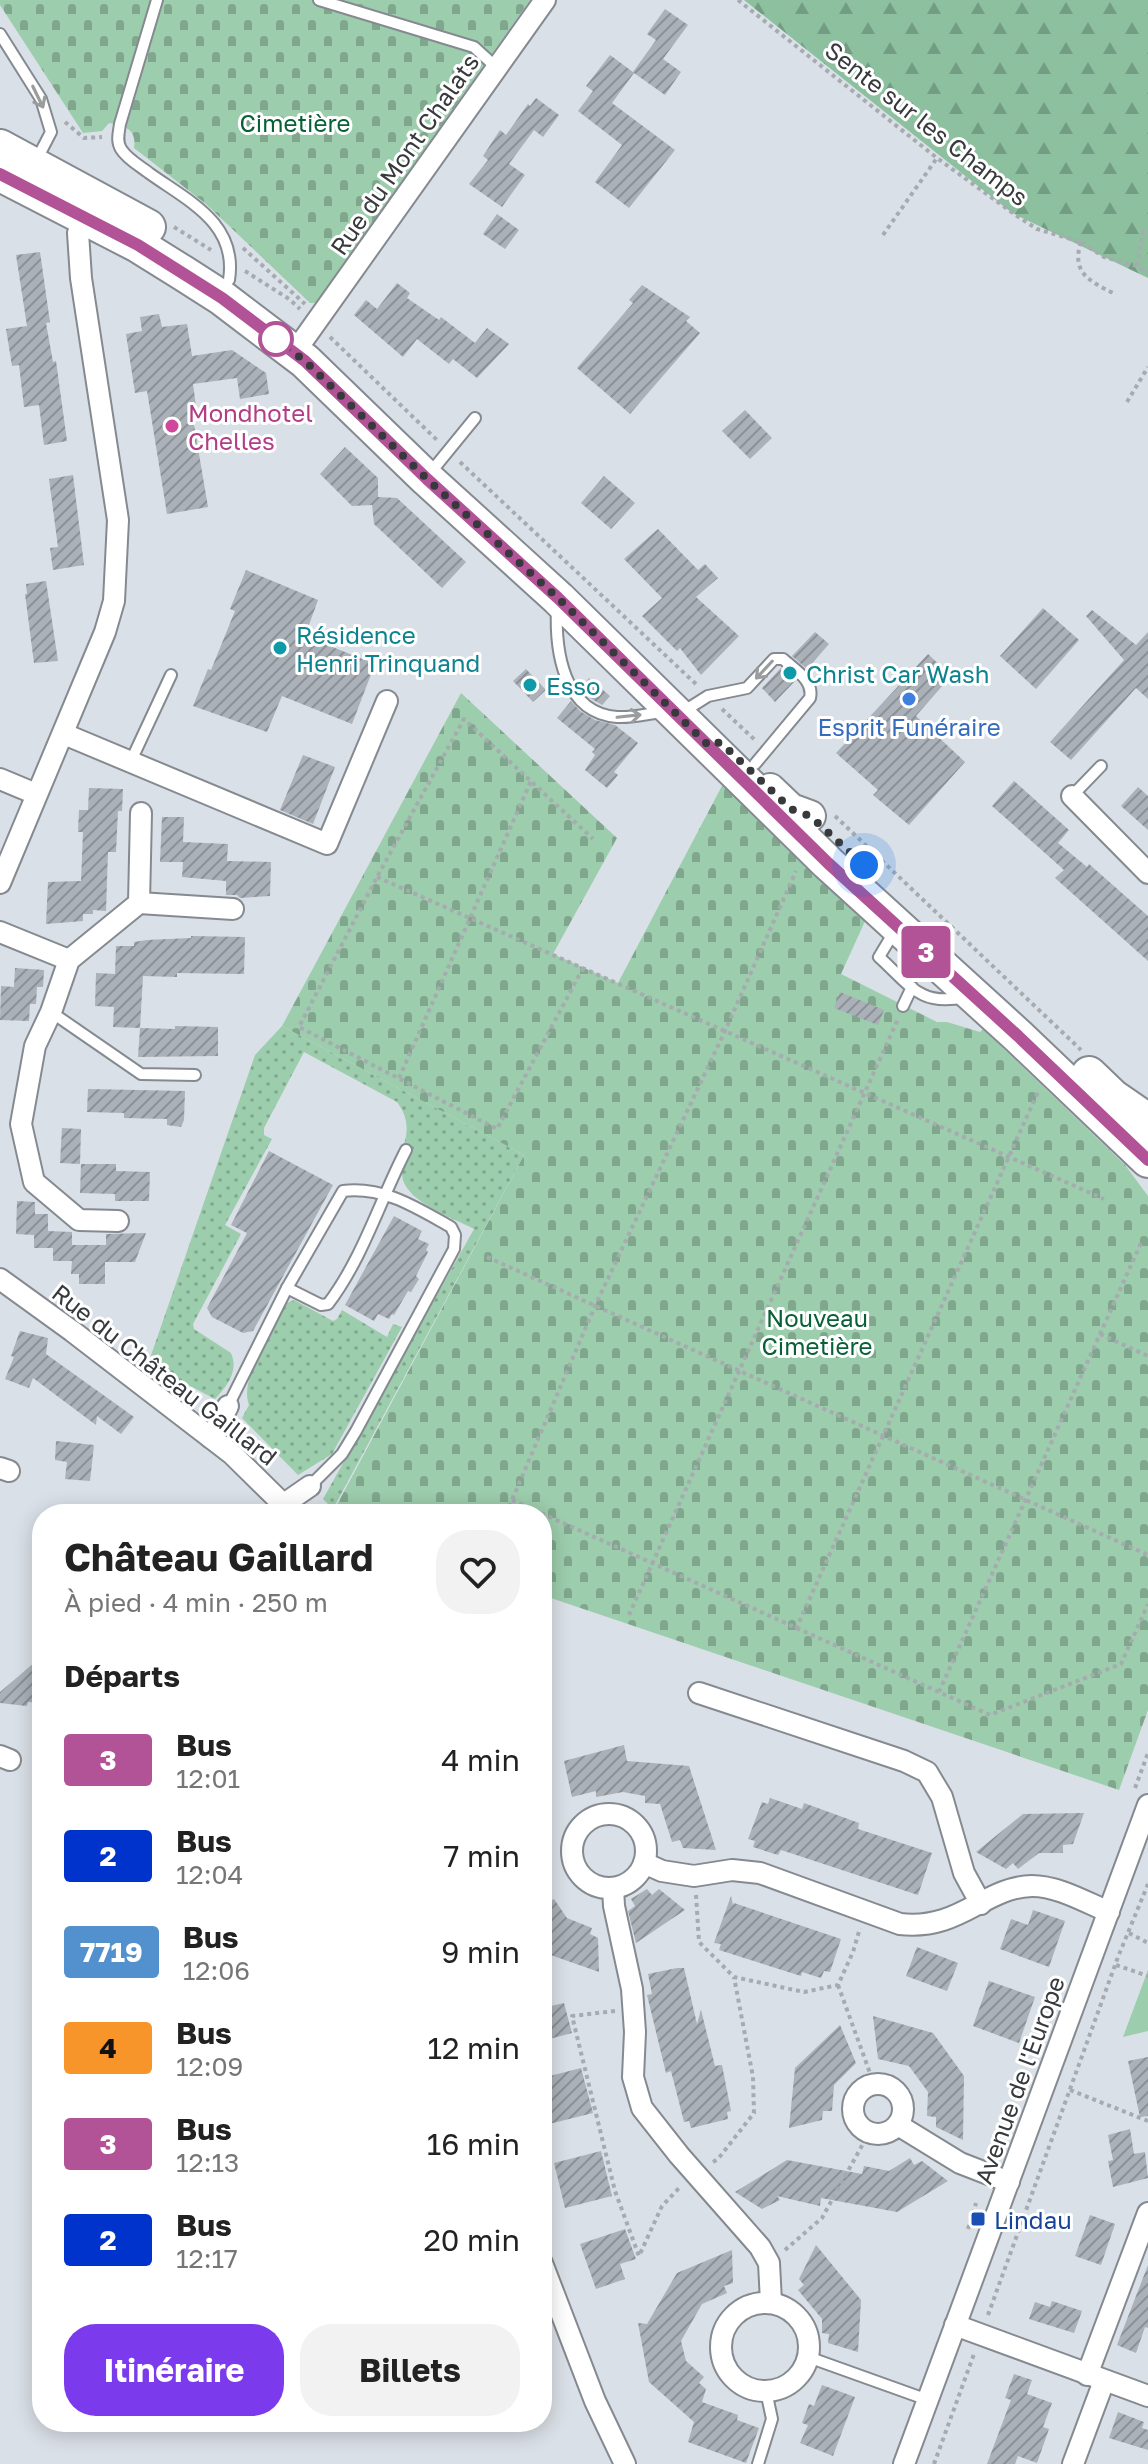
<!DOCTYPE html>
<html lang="fr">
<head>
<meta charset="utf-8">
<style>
  body { margin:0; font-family:"Golos Text",sans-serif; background:#f2f2f2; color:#222; height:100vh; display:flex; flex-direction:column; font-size:30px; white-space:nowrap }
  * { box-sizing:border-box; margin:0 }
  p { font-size:26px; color:#767676 }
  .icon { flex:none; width:44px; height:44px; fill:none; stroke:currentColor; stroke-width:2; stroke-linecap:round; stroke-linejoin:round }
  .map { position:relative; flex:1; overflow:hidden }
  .side { position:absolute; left:32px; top:1504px; width:520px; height:928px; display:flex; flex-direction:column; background:#fff; border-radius:32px; box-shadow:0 4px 20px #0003 }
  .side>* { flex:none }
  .badge { padding:0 16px; border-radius:6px; font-size:28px; line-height:52px }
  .you { position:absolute; width:40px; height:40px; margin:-20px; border:6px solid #fff; border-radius:50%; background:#1a73e8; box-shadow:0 0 0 12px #1a73e833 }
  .map>.badge { position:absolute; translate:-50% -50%; box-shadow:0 0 0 4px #fff }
  h2 { padding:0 32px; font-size:30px; line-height:72px }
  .round { display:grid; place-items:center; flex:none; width:84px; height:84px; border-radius:32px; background:#f2f2f2 }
  .head { display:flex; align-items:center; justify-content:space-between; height:136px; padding:0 32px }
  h1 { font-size:38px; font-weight:700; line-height:60px }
  .cta { display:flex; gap:16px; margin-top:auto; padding:16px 32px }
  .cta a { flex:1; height:92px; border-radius:32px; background:#7c3aed; color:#fff; font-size:32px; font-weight:700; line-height:92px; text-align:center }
  .cta a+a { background:#f2f2f2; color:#222 }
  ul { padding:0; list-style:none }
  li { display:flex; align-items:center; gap:24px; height:96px; padding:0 32px }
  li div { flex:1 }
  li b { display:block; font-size:30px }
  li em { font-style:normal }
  li .badge { min-width:88px; font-weight:700; text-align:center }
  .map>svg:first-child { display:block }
  .grass { fill:url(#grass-dots) }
  .forest { fill:url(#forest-firs) }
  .cemetery { fill:url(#cemetery-stones) }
  .green { fill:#9ccdac }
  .building { fill:url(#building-hatch) }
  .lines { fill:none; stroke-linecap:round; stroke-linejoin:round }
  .lane-casing { stroke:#858a90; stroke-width:14 }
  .street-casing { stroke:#858a90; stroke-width:24 }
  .secondary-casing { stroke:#858a90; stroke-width:34 }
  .primary-casing { stroke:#858a90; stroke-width:38 }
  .path { stroke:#a6abb0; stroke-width:4; stroke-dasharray:4 4; stroke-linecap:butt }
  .lane { stroke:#fff; stroke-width:10 }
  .street { stroke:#fff; stroke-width:20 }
  .secondary { stroke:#fff; stroke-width:30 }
  .primary { stroke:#fff; stroke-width:34 }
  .oneway { stroke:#9b9c9e }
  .line-casing { stroke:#fff; stroke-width:18 }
  .line { stroke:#b25397; stroke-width:12 }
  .walk { stroke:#37393c; stroke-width:8; stroke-dasharray:0 14.4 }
  .stop-dot { fill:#fff; stroke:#b25397; stroke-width:4 }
  .hotel-dot { fill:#d1479c; stroke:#fff; stroke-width:3 }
  .culture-dot { fill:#0f9aa8; stroke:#fff; stroke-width:3 }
  .shop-dot { fill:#3f7fe0; stroke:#fff; stroke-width:3 }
  .transit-dot { fill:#1a4fb4; stroke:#fff; stroke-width:3 }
  .labels { text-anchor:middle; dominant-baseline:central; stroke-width:6; stroke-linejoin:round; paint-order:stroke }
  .park-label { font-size:24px; fill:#086136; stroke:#fff }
  .street-label { font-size:24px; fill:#37393c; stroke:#fff }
  .hotel-label { font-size:24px; fill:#b23c85; stroke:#fff; text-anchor:start }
  .culture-label { font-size:24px; fill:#0d838f; stroke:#fff; text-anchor:start }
  .shop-label { font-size:24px; fill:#366cbe; stroke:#fff }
  .transit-label { font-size:24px; fill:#164399; stroke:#fff; text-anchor:start }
</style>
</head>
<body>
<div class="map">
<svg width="1148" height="2464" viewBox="0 0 1148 2464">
  <defs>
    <pattern id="grass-dots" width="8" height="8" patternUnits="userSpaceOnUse" patternTransform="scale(2)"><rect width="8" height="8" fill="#9ccdac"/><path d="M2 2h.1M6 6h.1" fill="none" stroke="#80a78d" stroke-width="1.8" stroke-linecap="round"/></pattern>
    <pattern id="forest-firs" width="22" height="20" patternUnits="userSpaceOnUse" patternTransform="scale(2)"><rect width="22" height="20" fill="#8cc09e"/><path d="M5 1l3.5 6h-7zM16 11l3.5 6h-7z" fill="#739d82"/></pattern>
    <pattern id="cemetery-stones" width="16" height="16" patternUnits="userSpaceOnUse" patternTransform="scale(2)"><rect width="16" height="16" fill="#9ccdac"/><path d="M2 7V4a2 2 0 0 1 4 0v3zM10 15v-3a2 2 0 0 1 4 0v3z" fill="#80a78d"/></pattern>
    <pattern id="building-hatch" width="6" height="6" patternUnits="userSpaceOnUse" patternTransform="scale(2)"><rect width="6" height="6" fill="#abb1b8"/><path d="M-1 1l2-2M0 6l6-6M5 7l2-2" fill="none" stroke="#8c9197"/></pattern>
  </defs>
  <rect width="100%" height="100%" fill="#dae0e7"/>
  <g class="grass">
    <path d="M282 1026 524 1155 333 1509 323 1499 474 1229C453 1218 401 1200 402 1173 403 1164 409 1157 413 1149L404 1144C409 1129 407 1115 397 1102L304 1052 264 1128V1135L272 1139 225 1225 241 1234 193 1324 194 1329 231 1353C239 1371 227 1386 215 1399L148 1364 255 1055Z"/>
    <path d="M294 1300 333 1321 337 1319 342 1310 387 1337 393 1324 402 1327 332 1454 298 1475 242 1418 249 1405C239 1379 271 1333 283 1309L287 1303Z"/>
  </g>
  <path class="forest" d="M744 0H1148V278L1012 213Z"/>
  <g class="cemetery">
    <path d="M0 0H530L316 303H310L206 204 134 148C137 129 125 126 109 123L102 131 83 133 0 5Z"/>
    <path d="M461 693 617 838 553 954 618 983 724 782 866 919 841 974 937 1022H947L980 1032 983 1029 1125 1165 1148 1196V1710L1119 1790 542 1595V1514H332L524 1155 282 1026Z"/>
  </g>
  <path class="green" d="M1148 1970V2031L1123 2037Z"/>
  <g class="building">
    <path d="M665 9 688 25 663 59 681 72 665 95 634 73 612 103 675 150 629 208 595 182 622 145 578 111 593 91 586 86 610 55 633 72 656 40 647 34Z"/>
    <path d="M536 98 559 115 543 137 534 130 509 164 525 175 502 207 469 184 488 160 483 156 500 130 506 135 528 104 530 106Z"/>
    <path d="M497 214 519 230 505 249 483 234Z"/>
    <path d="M40 252 50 322 46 323 53 362 56 361 67 441 44 445 39 405 24 407 19 365 12 366 6 329 27 326 16 255Z"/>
    <path d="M397 283 410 293 407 298 439 320 441 317 475 343 487 328 509 344 477 378 453 359 449 364 417 339 403 357 354 315 366 300 377 309Z"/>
    <path d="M642 285 690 317 686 321 700 333 630 414 577 368 633 303 629 300Z"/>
    <path d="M159 314 162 327 187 324 192 356 232 350 266 373 269 394 240 399 237 378 193 384 196 406 191 407 208 507 167 514 147 391 135 393 126 334 142 331 140 317Z"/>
    <path d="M745 410 772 438 750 459 722 431Z"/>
    <path d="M345 447 378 478V497L397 498 466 562 442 588 374 524 372 505 352 506 320 474Z"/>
    <path d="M73 475 84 565 53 570 50 548 58 547 49 479Z"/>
    <path d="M604 476 635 503 611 529 581 503Z"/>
    <path d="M658 529 698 570 705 564 718 578 696 597 739 636 701 675 680 648 677 651 642 616 662 598 624 559Z"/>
    <path d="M246 570 318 600 305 636 375 664 352 724 282 696 267 732 193 706 208 669 211 670 235 611 230 609Z"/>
    <path d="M46 581 58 661 34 663 25 594H27L26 584Z"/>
    <path d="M1043 608 1079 640 1036 689 1000 656Z"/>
    <path d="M1092 610 1136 645 1148 632V699L1136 688 1071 760 1050 742 1124 660 1086 616Z"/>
    <path d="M815 632 829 644 807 669 792 656Z"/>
    <path d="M928 654 951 676 916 716 965 762 909 825 873 795 878 790 836 753Z"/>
    <path d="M781 668 796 680 775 702 762 688Z"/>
    <path d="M526 669 546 690 533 702 513 681Z"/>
    <path d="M589 678 610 696 602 705 590 698 581 688Z"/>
    <path d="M571 701 580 711 595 720 615 725 638 743 614 772 618 775 607 788 585 770 595 755 592 752 595 749 557 718Z"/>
    <path d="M303 755 335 767 313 824 280 810Z"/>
    <path d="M1014 781 1069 830 1058 843 1087 867 1089 864 1148 916V961L1055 878 1064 870 992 806Z"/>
    <path d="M1138 787 1148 796V830L1121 806Z"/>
    <path d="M89 788 123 789 122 811H118L116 852H108L106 911 93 910V914H83V921L46 924 48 882 81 881 83 832H78L79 810H88Z"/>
    <path d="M162 817H184L183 842 228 844 227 861 271 862 270 896 240 898 237 895H226V881L182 877 183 862H160Z"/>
    <path d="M191 936 245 937 244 974 177 973V977L143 976 140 1028 113 1027 114 1007 95 1006 96 973 115 974 116 946H134V942L147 940 191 938Z"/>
    <path d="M15 968 44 970 43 987H37L36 1004H30L29 1021 0 1020 1 986 14 987Z"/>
    <path d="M840 992 884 1010 878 1025 834 1008Z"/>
    <path d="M175 1026 218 1027V1056L138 1057 140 1028 175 1029Z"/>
    <path d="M88 1089 185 1091 184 1120 181 1127 167 1125V1119L124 1118V1113L87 1112Z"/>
    <path d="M62 1128 81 1129 80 1164 60 1163Z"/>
    <path d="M269 1151 333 1185 253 1331 243 1333 212 1317 207 1308 247 1233 231 1225Z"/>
    <path d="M81 1164H116V1171L150 1172 149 1201H115V1194L80 1193Z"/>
    <path d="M17 1201 35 1202V1214H48V1231L72 1232V1254V1245H106V1234L146 1233 135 1262H105V1284H79V1274H71L72 1261H53V1248H34V1235L16 1234Z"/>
    <path d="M394 1216 422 1231 418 1239 429 1244 426 1250 428 1252 416 1276 419 1279 411 1292 408 1291 394 1315 392 1314 389 1319 378 1314 374 1321 345 1305Z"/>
    <path d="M20 1331 48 1338 46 1354 134 1417 121 1434 97 1416 96 1425 33 1378 29 1388 5 1379 14 1357 11 1356Z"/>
    <path d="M56 1441 94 1445 90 1481 65 1479 67 1462 55 1460Z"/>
    <path d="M42 1656V1703L28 1702 27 1706 0 1703V1692Z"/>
    <path d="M624 1745 627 1761 689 1766 716 1850 683 1848 680 1840 672 1842 660 1804 645 1803V1796L623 1792 596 1797V1791L572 1797 564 1761Z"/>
    <path d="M770 1798 802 1809 804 1803 859 1823 858 1829 932 1853 918 1895 781 1850 778 1855 753 1847 755 1841 748 1839 762 1802 768 1804Z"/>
    <path d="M1084 1813 1073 1844 1063 1845V1853H1039L1018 1869 1013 1863 1006 1869 976 1852 1023 1814Z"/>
    <path d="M647 1889 652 1895 659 1889 685 1910 636 1943 628 1911 635 1906 631 1899Z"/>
    <path d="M731 1896 733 1905 734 1903 841 1939 830 1972 824 1971 821 1978 802 1972 801 1976 719 1950 721 1944 714 1943Z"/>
    <path d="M554 1899 567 1918 592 1928 590 1934 598 1938 599 1972 542 1952V1905Z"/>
    <path d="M1033 1910 1065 1921 1049 1967 1000 1949 1011 1919 1028 1925Z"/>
    <path d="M917 1947 958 1963 947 1991 906 1976Z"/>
    <path d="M677 1968H684L697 2024 701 2010 715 2066 722 2065 731 2111 727 2112 728 2119 691 2128 689 2121 684 2122 671 2071 666 2073 647 1995 652 1994 648 1974Z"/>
    <path d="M989 1981 1035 1997 1019 2043 973 2026Z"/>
    <path d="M564 2003 572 2033 542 2041V2008Z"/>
    <path d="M873 2016 933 2033 964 2076 963 2140 936 2127V2117L927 2116 928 2092 909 2066 878 2059Z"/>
    <path d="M840 2025 856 2063 834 2085 832 2111H823L822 2120 789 2128 795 2068Z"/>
    <path d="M1148 2057V2116L1140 2117 1128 2061Z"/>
    <path d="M581 2068 593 2113 545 2125 542 2111V2078Z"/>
    <path d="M1130 2129 1134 2154 1145 2152 1148 2178 1113 2187 1108 2161 1113 2160 1108 2135Z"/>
    <path d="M601 2151 612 2196 565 2208 554 2163Z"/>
    <path d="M910 2158 914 2165 922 2161 948 2181 897 2212 821 2198 820 2206 777 2196 780 2200 762 2209 735 2192 787 2160 862 2174 864 2166 889 2171Z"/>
    <path d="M1090 2215 1115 2224 1101 2265 1075 2256Z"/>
    <path d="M625 2229 636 2259 620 2264 625 2279 596 2289 580 2244Z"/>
    <path d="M816 2245 861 2300 858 2352 828 2343 829 2334 822 2333V2319L798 2290 804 2285 799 2279Z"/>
    <path d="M732 2250 733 2283 724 2286 727 2293 702 2304 681 2341 686 2361 704 2377 699 2383 706 2389 702 2402 738 2415 737 2420 759 2428 746 2463 688 2442 694 2422 649 2382 638 2323 647 2324 677 2273Z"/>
    <path d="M1148 2265V2328L1145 2327 1136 2353 1117 2345Z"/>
    <path d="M1052 2301 1082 2311 1074 2333 1029 2319 1035 2302 1050 2307Z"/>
    <path d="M1014 2374 1032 2380 1027 2394 1052 2403 1043 2427 1049 2429 1037 2463 1018 2456 1015 2464H987L1011 2400 1005 2398Z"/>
    <path d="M822 2385 855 2397 833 2456 800 2443 808 2425 802 2423 809 2404 814 2406Z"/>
    <path d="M1118 2412 1144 2422 1142 2428 1148 2430V2450L1109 2438Z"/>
  </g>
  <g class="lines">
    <defs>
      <g id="lane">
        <path d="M157 0 120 124C119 132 116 141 121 149 127 159 140 166 149 173 188 201 238 223 229 280"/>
        <path d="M319 0 474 47 497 68"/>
        <path d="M0 34 41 99 51 132 37 159"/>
        <path d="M435 467 475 418"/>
        <path d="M557 608C555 650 563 713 617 717 631 718 647 714 661 712"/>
        <path d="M689 708 708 696 747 688 774 659H783C795 670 814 680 810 698L755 764"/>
        <path d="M130 763 171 675"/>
        <path d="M1072 796 1101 766"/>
        <path d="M894 932 879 957C910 985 920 1007 965 997"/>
        <path d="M903 1006 912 987"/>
        <path d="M51 1012 141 1074 195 1075"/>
        <path d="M287 1288 321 1305 328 1304C363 1258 380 1200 406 1150"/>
        <path d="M228 1406 287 1288 343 1191C384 1186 417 1208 451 1227L455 1235 454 1249 356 1431 342 1454 310 1486"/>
        <path d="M808 2357 928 2400"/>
        <path d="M758 2464 772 2419 766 2391"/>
      </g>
      <g id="street">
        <path d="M304 339 545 0"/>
        <path d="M64 734 327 844 387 701"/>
        <path d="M0 779 36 794"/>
        <path d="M1072 796 1148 873"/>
        <path d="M0 883 105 632 114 601 118 520 81 278 78 233 86 210"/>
        <path d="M139 903 141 813"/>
        <path d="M0 932 69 960"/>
        <path d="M118 1221 79 1220 34 1182 21 1124 35 1046 51 1012 69 960 139 903 233 909"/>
        <path d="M0 1279 72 1331 232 1454 293 1514"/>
        <path d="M211 1438 228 1406"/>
        <path d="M0 1468 9 1471"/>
        <path d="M284 1504 310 1486"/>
        <path d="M699 1693 904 1761 927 1772 942 1797 964 1873 981 1904"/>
        <path d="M0 1756 10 1760"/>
        <circle cx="609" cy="1851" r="37"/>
        <path d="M644 1863 662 1871 694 1876 732 1870 760 1873 900 1924C960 1931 984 1887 1032 1886 1058 1886 1085 1902 1109 1912"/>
        <path d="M613 1888 614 1906 632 1989 635 2032 633 2077 642 2108 679 2155 760 2247 769 2263 771 2302"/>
        <circle cx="878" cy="2109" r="25"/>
        <path d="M898 2125 960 2163 1009 2182"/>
        <path d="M542 2263 595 2401 625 2464"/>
        <circle cx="765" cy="2347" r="44"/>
        <path d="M955 2325 1148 2396"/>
        <path d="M1087 2375 1148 2213"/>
        <path d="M904 2464 1148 1805"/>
        <path d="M1073 2464 1104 2381"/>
      </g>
      <path id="secondary" d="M770 789 791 809 810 816"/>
      <g id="primary">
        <path d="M0 147 148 227"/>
        <path d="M0 174 138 245 183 273 222 298 305 361 427 479 558 598 828 863 1018 1036 1148 1160"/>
        <path d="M1089 1074 1113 1097 1148 1121"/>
      </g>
    </defs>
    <use href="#lane" class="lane-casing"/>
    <use href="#street" class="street-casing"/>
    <use href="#secondary" class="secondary-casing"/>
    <use href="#primary" class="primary-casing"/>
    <g class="path">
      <path d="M738 0 937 158 1017 216 1037 229 1081 242 1104 257 1137 266 1148 273"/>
      <path d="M65 122 84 138 102 137"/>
      <path d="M174 227 211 250"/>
      <path d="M883 235 937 158"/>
      <path d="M1081 242C1071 272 1089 281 1113 293"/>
      <path d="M243 248 305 304"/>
      <path d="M1137 266 1143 232 1148 233"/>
      <path d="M245 271 289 299 300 309"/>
      <path d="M330 337 439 442"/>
      <path d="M1127 402 1148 367"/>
      <path d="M460 462 698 686"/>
      <path d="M722 709 756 741"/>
      <path d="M835 816 1081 1050"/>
      <path d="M377 877 1104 1199"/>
      <path d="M583 968 497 1129 299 1027 377 877 464 719 593 839"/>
      <path d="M399 1078 531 781"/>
      <path d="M487 1257 1148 1555"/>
      <path d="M1100 1334 1148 1356"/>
      <path d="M512 1500 990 1715 1121 1664 1148 1604"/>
      <path d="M506 1514 595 1306 725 1031 796 871"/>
      <path d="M629 1615 898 1019"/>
      <path d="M796 1629 1038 1092"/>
      <path d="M939 1692 1141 1243"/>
      <path d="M1135 1788 1148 1753"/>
      <path d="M696 1895 699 1942 734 1977 804 1992 838 1985 853 1952 860 1928"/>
      <path d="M1129 1933 1148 1943"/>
      <path d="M1116 1965 1148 1976"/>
      <path d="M838 1985 874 2084"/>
      <path d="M615 2011 572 2016 615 2191 639 2256 662 2206 681 2186"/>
      <path d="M1070 2090 1148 2121"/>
      <path d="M713 2162 718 2159 754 2113 753 2077 734 1977"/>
      <path d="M968 2229 976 2203"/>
      <path d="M785 2250 822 2218 869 2133"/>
      <path d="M988 2315 1118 1957 1148 1884"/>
      <path d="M934 2464 974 2354"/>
    </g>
    <use href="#lane" class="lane"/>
    <use href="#street" class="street"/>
    <use href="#secondary" class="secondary"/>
    <use href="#primary" class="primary"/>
  </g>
  <defs><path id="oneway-shaft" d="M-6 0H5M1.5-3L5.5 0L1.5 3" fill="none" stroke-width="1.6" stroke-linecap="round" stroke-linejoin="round" transform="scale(2)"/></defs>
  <g class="oneway">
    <use href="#oneway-shaft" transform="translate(38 97) rotate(64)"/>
    <use href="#oneway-shaft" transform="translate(764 670) rotate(133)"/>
    <use href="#oneway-shaft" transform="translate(629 716) rotate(-6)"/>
  </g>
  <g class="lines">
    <defs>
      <path id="line" d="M0 174 138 245 222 298 305 361 427 479 558 598 828 863 1018 1036 1148 1160"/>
    </defs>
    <use href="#line" class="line-casing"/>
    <use href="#line" class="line"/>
    <path class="walk" d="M276 339 305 361 427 479 558 598 708 745 711 742 721 743 791 809 810 816 864 865"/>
  </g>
  <circle class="stop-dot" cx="276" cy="339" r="16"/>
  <circle class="hotel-dot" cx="172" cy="426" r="8"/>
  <g class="culture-dot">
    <circle cx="280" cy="648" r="8"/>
    <circle cx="790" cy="673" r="8"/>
    <circle cx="530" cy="685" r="8"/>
  </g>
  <circle class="shop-dot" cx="909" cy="699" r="8"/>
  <rect class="transit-dot" x="970" y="2211" width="16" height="16" rx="4"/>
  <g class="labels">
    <g class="park-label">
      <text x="295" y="122">Cimetière</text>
      <text x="817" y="1317">Nouveau<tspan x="817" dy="28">Cimetière</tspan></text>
    </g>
    <g class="street-label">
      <text transform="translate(927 123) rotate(38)">Sente sur les Champs</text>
      <text transform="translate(404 154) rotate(-55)">Rue du Mont Chalats</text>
      <text transform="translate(165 1374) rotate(38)">Rue du Château Gaillard</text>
      <text transform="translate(1019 2080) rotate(-70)">Avenue de l'Europe</text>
    </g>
    <g class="hotel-label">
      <text x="188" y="412">Mondhotel<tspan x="188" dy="28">Chelles</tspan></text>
    </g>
    <g class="culture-label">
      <text x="296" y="634">Résidence<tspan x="296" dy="28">Henri Trinquand</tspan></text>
      <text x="806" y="673">Christ Car Wash</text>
      <text x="546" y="685">Esso</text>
    </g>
    <g class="shop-label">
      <text x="909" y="726">Esprit Funéraire</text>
    </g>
    <g class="transit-label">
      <text x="994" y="2219">Lindau</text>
    </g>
  </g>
</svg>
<div class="you" style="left:864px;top:865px"></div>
<b class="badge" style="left:926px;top:952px;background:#b25397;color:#fff">3</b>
<section class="side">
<div class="head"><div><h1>Château Gaillard</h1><p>À pied · 4 min · 250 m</p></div><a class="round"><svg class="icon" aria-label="heart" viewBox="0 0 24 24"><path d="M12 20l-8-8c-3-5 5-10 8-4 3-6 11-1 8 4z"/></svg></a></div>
<h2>Départs</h2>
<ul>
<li><span class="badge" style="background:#b25397;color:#fff">3</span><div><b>Bus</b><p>12:01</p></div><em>4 min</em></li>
<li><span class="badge" style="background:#03c;color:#fff">2</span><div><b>Bus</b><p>12:04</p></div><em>7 min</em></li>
<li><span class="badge" style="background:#5291ce;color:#fff">7719</span><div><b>Bus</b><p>12:06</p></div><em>9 min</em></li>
<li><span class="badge" style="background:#f7942a;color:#111">4</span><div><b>Bus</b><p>12:09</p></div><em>12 min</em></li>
<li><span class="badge" style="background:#b25397;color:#fff">3</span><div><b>Bus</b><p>12:13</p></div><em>16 min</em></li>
<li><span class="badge" style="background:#03c;color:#fff">2</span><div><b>Bus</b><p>12:17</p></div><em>20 min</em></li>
</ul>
<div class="cta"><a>Itinéraire</a><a>Billets</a></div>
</section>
</div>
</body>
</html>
